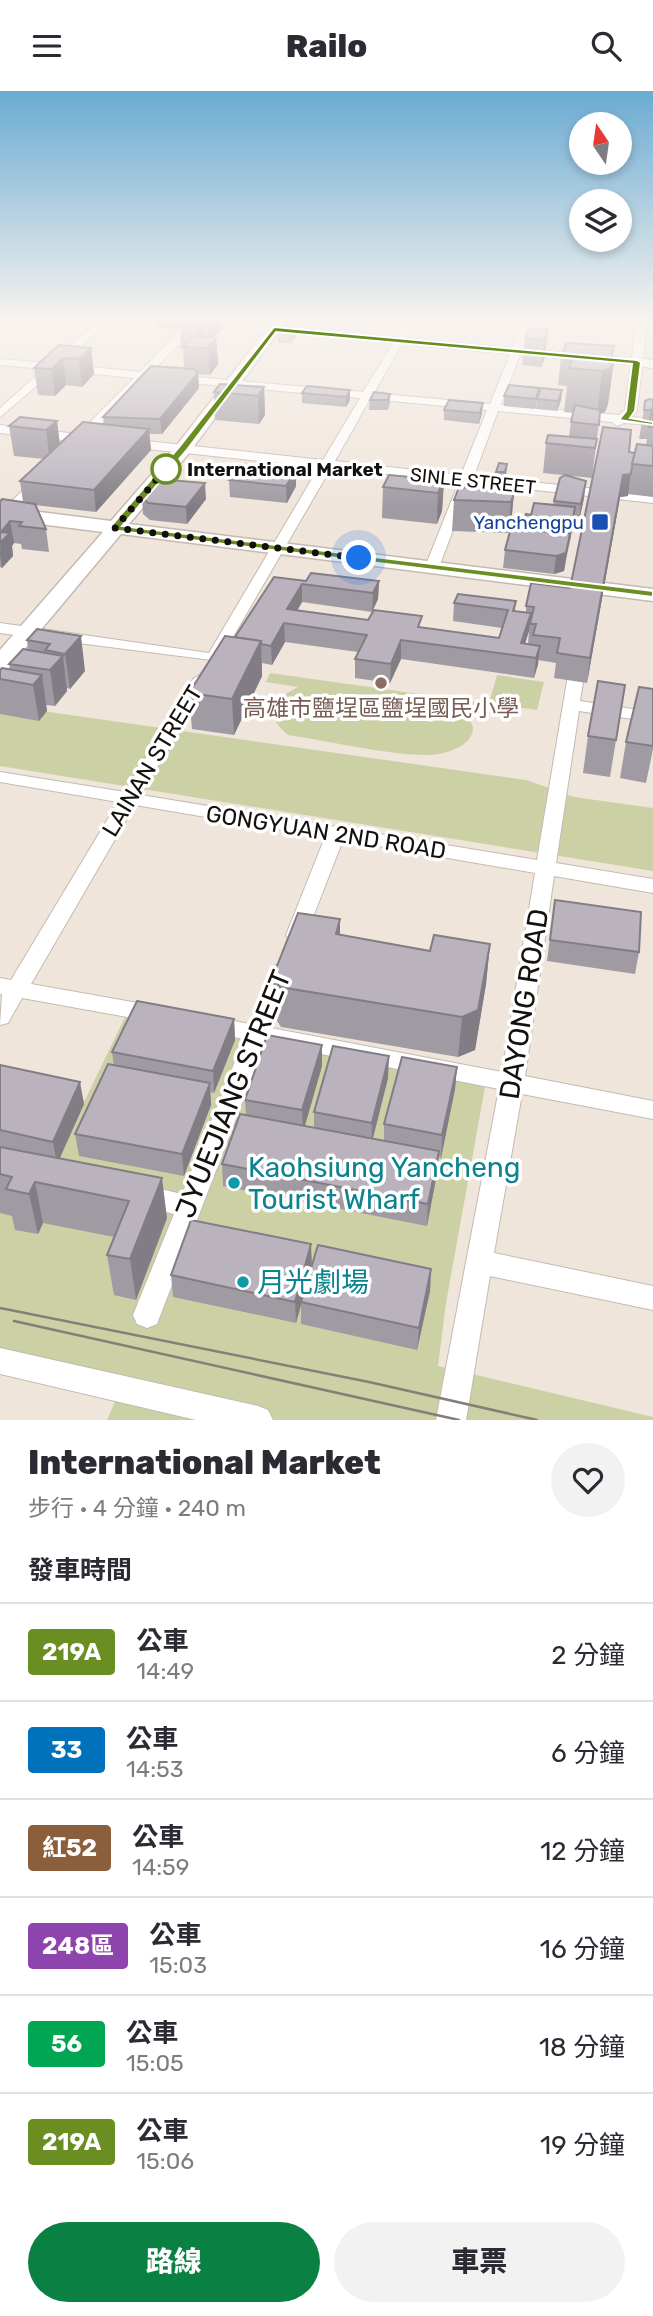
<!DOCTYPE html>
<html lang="zh-TW">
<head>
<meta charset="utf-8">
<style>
  body { margin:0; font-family:Rubik,"Noto Sans TC",sans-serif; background:#f2f2f3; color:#2b2b33; height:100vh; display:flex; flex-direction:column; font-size:26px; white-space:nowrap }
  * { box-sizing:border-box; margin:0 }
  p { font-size:23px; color:#7c7c81 }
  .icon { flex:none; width:38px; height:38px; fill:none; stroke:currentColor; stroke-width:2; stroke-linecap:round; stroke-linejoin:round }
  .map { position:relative; height:1329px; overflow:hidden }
  .side { display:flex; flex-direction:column; background:#fff; flex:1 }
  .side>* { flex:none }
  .badge { padding:0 14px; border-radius:5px; font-size:24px; line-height:46px }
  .needle { width:46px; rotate:347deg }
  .tools { position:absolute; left:569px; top:21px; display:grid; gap:14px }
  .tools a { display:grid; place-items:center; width:63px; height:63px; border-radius:50%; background:#fff; box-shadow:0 4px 10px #0003; font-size:35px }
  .you { position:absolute; width:35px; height:35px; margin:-18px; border:5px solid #fff; border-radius:50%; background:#1a73e8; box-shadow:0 0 0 10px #1a73e833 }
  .map>.badge { position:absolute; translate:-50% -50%; box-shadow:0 0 0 4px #fff }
  h2 { padding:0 28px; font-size:26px; line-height:63px }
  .round { display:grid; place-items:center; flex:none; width:74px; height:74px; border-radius:37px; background:#f2f2f3 }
  .summary { display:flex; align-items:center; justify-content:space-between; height:119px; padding:0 28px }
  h1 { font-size:33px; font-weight:800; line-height:52px }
  .button { display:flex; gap:14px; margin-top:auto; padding:14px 28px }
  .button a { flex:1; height:80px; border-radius:42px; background:#0b8043; color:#fff; font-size:28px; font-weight:800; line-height:80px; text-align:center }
  .button a+a { background:#f2f2f3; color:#2b2b33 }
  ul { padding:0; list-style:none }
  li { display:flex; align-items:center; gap:21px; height:98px; padding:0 28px; border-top:2px solid #e1e1e2 }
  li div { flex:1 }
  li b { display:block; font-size:26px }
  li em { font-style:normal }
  li .badge { min-width:77px; font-weight:700; text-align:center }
  header { display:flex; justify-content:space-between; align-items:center; height:91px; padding:0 28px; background:#fff; font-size:32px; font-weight:800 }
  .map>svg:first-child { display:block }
  .green { fill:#cbd1a4 }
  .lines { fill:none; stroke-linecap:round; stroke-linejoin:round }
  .street-casing { stroke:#c4bab1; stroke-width:2 }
  .secondary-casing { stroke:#c4bab1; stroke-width:3 }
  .street { fill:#fff; fill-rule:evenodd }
  .secondary { fill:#fff; fill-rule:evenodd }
  .tram { stroke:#867f78; stroke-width:2.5 }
  .wall { fill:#a09aa3; fill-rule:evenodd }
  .shaded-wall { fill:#827d85 }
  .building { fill:#bab3be; stroke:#827d85; stroke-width:2 }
  .line { fill:#6b8e23; stroke:#fff; stroke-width:2 }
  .walk { stroke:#13100d; stroke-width:7; stroke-dasharray:0 12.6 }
  .stop-dot { fill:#fff; stroke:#6b8e23; stroke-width:3.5 }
  .transit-dot { fill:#1a4fb4; stroke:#fff; stroke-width:2.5 }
  .education-dot { fill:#8d6e63; stroke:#fff; stroke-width:2.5 }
  .culture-dot { fill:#0f9aa8; stroke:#fff; stroke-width:2.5 }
  .labels { text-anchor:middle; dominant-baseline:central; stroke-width:7; stroke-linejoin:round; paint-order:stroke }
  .far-stop-label { font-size:19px; font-weight:bold; fill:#13100d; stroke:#fff; text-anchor:start }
  .far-street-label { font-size:19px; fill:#13100d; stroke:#fff }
  .far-transit-label { font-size:19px; fill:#164399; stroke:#fff; text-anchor:end }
  .education-label { font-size:23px; fill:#785e54; stroke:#fff }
  .street-label { font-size:23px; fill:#13100d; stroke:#fff }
  .near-street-label { font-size:28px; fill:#13100d; stroke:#fff }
  .near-culture-label { font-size:28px; fill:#0d838f; stroke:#fff; text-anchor:start }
</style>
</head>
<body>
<header><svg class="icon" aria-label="menu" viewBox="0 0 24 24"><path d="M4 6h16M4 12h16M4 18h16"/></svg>Railo<svg class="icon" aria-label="search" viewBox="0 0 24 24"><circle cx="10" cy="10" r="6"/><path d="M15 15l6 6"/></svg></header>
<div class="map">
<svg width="653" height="1329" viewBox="0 0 653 1329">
  <rect width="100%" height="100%" fill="#f0e5db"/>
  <g class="green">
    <path d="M270 582 497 614 494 624 466 621 473 636C474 656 443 664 427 664 387 664 329 650 288 644 262 622 273 609 298 596L266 591Z"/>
    <path d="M497 584 544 591 537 619 489 612Z"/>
    <path d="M0 614 526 689 574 706 653 717V780L0 675Z"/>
    <path d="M126 924 485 996 446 1212 438 1275 653 1326V1329H107L116 1308 0 1283V991L85 1009Z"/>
  </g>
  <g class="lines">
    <defs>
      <g id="street">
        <path d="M97 231H108L62 273 140 281 188 231H229L396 246 405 231H415L406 247 512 257 522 231H532L522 258 632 267 637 231H647L637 320 631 326 653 328V334L624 332 617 335 612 331 498 320 474 385 653 404V412L471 392 439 476 432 480 425 476 459 391 331 377 219 570 0 542V532L209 562 319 376 128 356 122 352 128 348 323 369 360 307 145 288 90 345 95 348 93 351 78 354 72 350 0 342V334L78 343 134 287 55 279 0 326V317L44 278 0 274V268L50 272ZM197 234 393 252 363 301 151 282ZM402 253 510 263 490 313 374 302ZM520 264 631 274 625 319 619 324 501 314ZM370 308 487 319 461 384 335 370Z"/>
        <path d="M39 386 45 390 43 393 5 433 0 434V422L35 387Z"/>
        <path d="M579 561 587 566 580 610 653 621V631L579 620 556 772 653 788V802L554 785 525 985 653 1010V1028L522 1003 494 1162 653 1195V1219L490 1185 466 1329H436L499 998 265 952 157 1233 147 1237 137 1233 133 1224 174 1123 134 1113 130 1105 134 1097 143 1094 182 1103 244 948 205 940 202 934 205 928 213 926 250 933 271 880 274 875 282 872 290 875 293 880 271 937 502 981 535 782 343 749 306 844 303 849H289L286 844 325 746 135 714 31 893 155 915 163 917 166 923 163 929 155 931 22 907 8 932 0 934 2 903H0V887L11 889 118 711 0 691V681L125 701 193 588 201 583 209 588 141 704 537 769 571 566Z"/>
        <path d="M0 1257 258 1315 268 1319 273 1329H196L0 1283Z"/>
      </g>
      <g id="secondary">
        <path d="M272 231H286L189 362 129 433 653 498V510L121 443 8 578 0 580V559L103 441 0 428V416L111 430 177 354Z"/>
        <path d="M637 267 653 269V277L632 274V268Z"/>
      </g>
    </defs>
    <use href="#street" class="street-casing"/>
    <use href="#secondary" class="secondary-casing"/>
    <use href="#street" class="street"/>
    <use href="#secondary" class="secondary"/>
    <g class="tram">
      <path d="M0 1217 369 1291 537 1329"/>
      <path d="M14 1230 459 1329"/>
    </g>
  </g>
  <g class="wall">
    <path d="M157 231H222V238L214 246 216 247 218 273 210 284 198 283 199 297 162 343H149L151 359 96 421 35 414 46 438 49 461 22 458 21 453 14 452 12 455 13 465 2 477 0 476V411H23L20 390 44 368 14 365 9 335 57 330 60 353 104 334 103 326 184 278 183 256 181 255 180 236 177 239 157 237Z"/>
    <path d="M295 236 296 245 291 252H278L277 242Z"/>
    <path d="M548 239 545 266 541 276 522 274 525 247Z"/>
    <path d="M91 257 94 283 82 296 66 294 55 305 38 304 34 277Z"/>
    <path d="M561 267 614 270 608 313 605 321 600 323 592 387 543 382 546 352 569 346 571 331 573 322 564 321 567 295 558 294Z"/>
    <path d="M264 296 265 324 259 333 215 329 214 301Z"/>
    <path d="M539 297V304L562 299 561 309 557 320 536 318 537 311 535 318 504 315V305Z"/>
    <path d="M350 299V309L346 316 302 312V302Z"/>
    <path d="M390 303V313L388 319H369L370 309Z"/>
    <path d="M653 309V406L628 403V405L620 406 587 592 554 587 556 572 538 569 534 587 401 568 390 592 355 587V568L358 561 285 551 272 574 262 572V585L234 644 192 638 189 602 235 546 306 490H379L378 508 372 521 302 511 297 519 499 547 502 537 453 530 454 512 516 510 515 520 526 521V515L570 497 629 361 635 362 646 354 647 348H639L644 319ZM529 540 528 553H525Z"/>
    <path d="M444 319 482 322 479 333 444 329Z"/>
    <path d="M507 373 505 395 504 400 514 402 511 433 508 442 452 440 454 409 494 400 496 381Z"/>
    <path d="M296 379V395L287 412 230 406 229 389Z"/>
    <path d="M444 389 442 420 437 433 382 427 383 396Z"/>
    <path d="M142 406 206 408 187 433 150 429 143 423Z"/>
    <path d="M584 407 579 430 574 429 564 480 554 483 503 477 505 459 523 438V433L553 414 554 410Z"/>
    <path d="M37 538 85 580 70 598 67 597V600L55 615 46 614 47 620 39 630 0 623V579L10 578 9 573 28 559 27 549Z"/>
    <path d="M625 594 610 686 583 682 588 645Z"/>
    <path d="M653 598V658L646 692 620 687 626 651Z"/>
    <path d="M555 809 639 861 635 883 547 870Z"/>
    <path d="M340 828V844L430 860 490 853 486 893 475 959 458 966 281 936 274 925 273 885Z"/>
    <path d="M234 928 235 949 214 1002 210 1001 211 1014 184 1085 79 1065 75 1043 114 975 112 961Z"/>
    <path d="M322 954V975L305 1035 314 1037V1021L388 987 373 1048 384 1050V1033L457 976 455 998 441 1067 438 1066 437 1082 427 1135 223 1095 222 1073 246 1024 245 1009Z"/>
    <path d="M0 974 84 1013 60 1067 167 1127 136 1209 114 1204 107 1164 114 1146 43 1132 38 1143 15 1139 12 1125 0 1122Z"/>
    <path d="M312 1174 431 1178 430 1200 417 1259 301 1233V1214L296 1232 173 1206 171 1184Z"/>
  </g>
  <g class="shaded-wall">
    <path d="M176 231H180V236L177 239Z"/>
    <path d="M196 231H203L204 250 197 257Z"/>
    <path d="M209 231H222V238L210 250Z"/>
    <path d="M295 236 296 245 291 252V243Z"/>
    <path d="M548 239 545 266 541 276 544 249Z"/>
    <path d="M216 247 218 273 210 284 208 257Z"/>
    <path d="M614 255 612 274 614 270 608 313 605 321 597 324 602 280Z"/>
    <path d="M91 257 94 283 82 296 79 268Z"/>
    <path d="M63 267 66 294 55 305 52 278Z"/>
    <path d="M198 282 199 297 162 343 160 328Z"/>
    <path d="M264 296 265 324 259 333 258 305Z"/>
    <path d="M350 299V309L346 316V306Z"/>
    <path d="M562 299 561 309 557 320 558 310Z"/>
    <path d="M483 312 482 322 479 333 480 322Z"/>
    <path d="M57 330 60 359 50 369 46 339Z"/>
    <path d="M149 338 151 359 96 421 94 399Z"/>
    <path d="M507 373 505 395 503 402 505 381Z"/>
    <path d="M296 379V395L287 412 286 395Z"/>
    <path d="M631 381 628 405 620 406 587 592 590 567 623 384Z"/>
    <path d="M444 389 442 420 437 433 438 402Z"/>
    <path d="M586 390 584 407 579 430 581 413Z"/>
    <path d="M205 392 206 408 187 433 186 416Z"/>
    <path d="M514 402 511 433 508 442 511 411Z"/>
    <path d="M575 416 573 433 569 455 571 438Z"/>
    <path d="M10 430 14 452 12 455 13 465 2 477 0 464 1 441Z"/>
    <path d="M570 443 564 480 554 483 556 465Z"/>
    <path d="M379 490 378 508 372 521 373 502Z"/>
    <path d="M302 493V511L290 533 287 518Z"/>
    <path d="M531 522 529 540 521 565V552Z"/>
    <path d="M284 532 285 551 272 574 271 555Z"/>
    <path d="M81 545 85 580 70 598 65 563Z"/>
    <path d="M401 549V568L390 592 391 573Z"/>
    <path d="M261 550 262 585 234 644 232 608Z"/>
    <path d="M540 555 538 574 534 587 536 567Z"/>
    <path d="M63 565 67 600 55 615 50 579Z"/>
    <path d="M42 584 47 620 39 630 33 594Z"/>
    <path d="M340 828V867L336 843Z"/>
    <path d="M490 853 486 893 475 959 458 966 462 926Z"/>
    <path d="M234 928 235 949 214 1002 213 980Z"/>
    <path d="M322 954V975L303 1041 302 1019Z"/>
    <path d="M389 965 388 987 371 1054 372 1032Z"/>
    <path d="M457 976 455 998 441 1067 442 1044Z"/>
    <path d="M80 991 84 1013 57 1073 53 1051Z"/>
    <path d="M210 992 211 1014 184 1085 182 1063Z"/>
    <path d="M439 1060 437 1082 427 1135 428 1113Z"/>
    <path d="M162 1087 167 1127 136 1209 130 1168Z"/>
    <path d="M35 1091 43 1132 38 1143 29 1103Z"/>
    <path d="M311 1153 312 1175 296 1232 295 1211Z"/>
    <path d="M431 1178 430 1200 417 1259 419 1237Z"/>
  </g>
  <g class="building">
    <path d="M283 235 295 236 291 243 277 242Z"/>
    <path d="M529 238 548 239 544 249 525 247Z"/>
    <path d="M194 245 216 247 208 257 182 256Z"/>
    <path d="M566 252 614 255 611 269 561 267Z"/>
    <path d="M59 254 91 257 79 268 63 267 52 278 34 277Z"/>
    <path d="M572 267 614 270 611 277 602 280 569 277Z"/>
    <path d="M151 275 194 278 198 282 160 328 103 326Z"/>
    <path d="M220 293 264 296 258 305 214 301Z"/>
    <path d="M509 294 539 297 536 308 504 305Z"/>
    <path d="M307 295 350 299 346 306 302 302Z"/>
    <path d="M541 297 562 299 558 310 537 308Z"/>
    <path d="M374 301 390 303 388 309H370Z"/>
    <path d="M649 308 653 309V318H652L651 319H644L645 310Z"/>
    <path d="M449 309 483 312 480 322 444 319Z"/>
    <path d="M575 314 600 319 599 334 571 331Z"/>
    <path d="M652 318H653V336H649Z"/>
    <path d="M20 326 57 330 46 339 9 335Z"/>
    <path d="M83 331 149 338 94 399 20 390Z"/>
    <path d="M603 336 631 339 629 361 635 362 631 381V383L623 384 590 567 557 562 560 547 533 544 536 533H530L534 516 526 515 531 492 570 497Z"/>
    <path d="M548 344 597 348 595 357 546 352Z"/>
    <path d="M637 353 653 355V375L632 373Z"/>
    <path d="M499 372 507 373 505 381H496Z"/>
    <path d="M240 373 296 379 286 395 229 389Z"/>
    <path d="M389 384 444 389 438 402 383 396Z"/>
    <path d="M565 384 586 390 581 413 554 410 560 387Z"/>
    <path d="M157 388 205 392 186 416 148 412 142 406Z"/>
    <path d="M459 396 514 402 511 411 454 409Z"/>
    <path d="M2 408 35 413 46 438 19 435 22 431 10 430 1 441 10 442 0 452V411Z"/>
    <path d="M534 412 575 416 571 438 523 433 526 423 531 424Z"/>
    <path d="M511 437 570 443 566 462 556 465 505 459Z"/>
    <path d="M311 482 379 490 373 502 302 493 287 518 368 529 374 519 422 525 418 536 499 547 508 519 454 512 458 503 516 510 513 520 531 522 521 552 540 555 536 567 401 549 391 573 355 568 367 544 284 532 271 555 261 553V550L235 546 274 486 306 490Z"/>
    <path d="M37 538 81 545 65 563 45 559 50 553 27 549Z"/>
    <path d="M225 545 261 550 232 608 189 602Z"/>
    <path d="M23 558 63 565 50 579 9 573Z"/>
    <path d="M2 577 42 584 33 594 0 588V579Z"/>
    <path d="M598 590 625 594 616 649 588 645Z"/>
    <path d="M639 596 653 598V655L626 651Z"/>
    <path d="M555 809 641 821 639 861 550 849Z"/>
    <path d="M298 822 340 828 336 843 430 860 434 844 490 853 478 919 462 926 280 896 273 885Z"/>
    <path d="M137 910 234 928 213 980 112 961Z"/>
    <path d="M267 944 322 954 302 1019 245 1009Z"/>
    <path d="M333 955 389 965 372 1032 314 1021Z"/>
    <path d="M402 966 457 976 442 1044 384 1033Z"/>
    <path d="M108 973 210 992 182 1063 75 1043Z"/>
    <path d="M0 974 80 991 53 1051 0 1039Z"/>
    <path d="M240 1023 439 1060 428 1113 222 1073Z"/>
    <path d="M0 1056 162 1087 130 1168 107 1164 129 1110 35 1091 29 1103 6 1098 12 1086 0 1083Z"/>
    <path d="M191 1129 311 1153 295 1211 171 1184Z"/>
    <path d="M318 1154 431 1178 419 1237 301 1211Z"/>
  </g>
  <linearGradient id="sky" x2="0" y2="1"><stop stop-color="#6aabd2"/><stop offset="0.55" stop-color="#f8f3ef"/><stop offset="1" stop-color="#f8f3ef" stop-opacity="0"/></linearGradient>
  <rect width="653" height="417" fill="url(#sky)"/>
  <path class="line" d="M274 236 637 269 641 271 635 320 630 327 653 331V334L619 329 626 320 632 273 276 241 186 360 122 435 653 500V506L111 439V435L179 356Z"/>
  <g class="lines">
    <path class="walk" d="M166 378 169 374 115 437 359 467"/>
  </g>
  <circle class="stop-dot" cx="166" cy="378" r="14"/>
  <rect class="transit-dot" x="591" y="422" width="18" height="18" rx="3.5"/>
  <circle class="education-dot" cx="381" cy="592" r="7"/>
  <g class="culture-dot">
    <circle cx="234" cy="1092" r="7"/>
    <circle cx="243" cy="1191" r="7"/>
  </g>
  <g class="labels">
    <g class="far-stop-label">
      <text x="187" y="378">International Market</text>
    </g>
    <g class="far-street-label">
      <text transform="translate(473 390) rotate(6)">SINLE STREET</text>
    </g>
    <g class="far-transit-label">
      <text x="584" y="431">Yanchengpu</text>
    </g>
    <g class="education-label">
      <text x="381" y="617">高雄市鹽埕區鹽埕國民小學</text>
    </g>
    <g class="street-label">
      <text transform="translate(152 670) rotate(-59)">LAINAN STREET</text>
      <text transform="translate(326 741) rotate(9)">GONGYUAN 2ND ROAD</text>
    </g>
    <g class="near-street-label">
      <text transform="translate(524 913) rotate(-81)">DAYONG ROAD</text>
      <text transform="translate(233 1003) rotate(-68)">JYUEJIANG STREET</text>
    </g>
    <g class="near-culture-label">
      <text x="248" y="1076">Kaohsiung Yancheng<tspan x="248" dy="32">Tourist Wharf</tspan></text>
      <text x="257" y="1191">月光劇場</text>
    </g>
  </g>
</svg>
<div class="tools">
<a><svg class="needle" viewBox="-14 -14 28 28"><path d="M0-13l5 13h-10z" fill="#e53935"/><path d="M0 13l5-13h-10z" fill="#7c7c81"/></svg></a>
<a><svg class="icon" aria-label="layers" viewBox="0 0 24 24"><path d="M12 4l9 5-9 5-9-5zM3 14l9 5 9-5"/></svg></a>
</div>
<div class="you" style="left:359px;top:467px"></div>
</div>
<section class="side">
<div class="summary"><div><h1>International Market</h1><p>步行 · 4 分鐘 · 240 m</p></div><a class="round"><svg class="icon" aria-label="heart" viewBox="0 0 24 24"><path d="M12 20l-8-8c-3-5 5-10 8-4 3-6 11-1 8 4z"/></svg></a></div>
<h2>發車時間</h2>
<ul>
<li><span class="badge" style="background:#6b8e23;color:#fff">219A</span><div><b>公車</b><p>14:49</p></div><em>2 分鐘</em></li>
<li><span class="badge" style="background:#0072bc;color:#fff">33</span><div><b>公車</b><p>14:53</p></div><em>6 分鐘</em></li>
<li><span class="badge" style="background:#8b5e3c;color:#fff">紅52</span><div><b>公車</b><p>14:59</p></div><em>12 分鐘</em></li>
<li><span class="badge" style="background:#8e44ad;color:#fff">248區</span><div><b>公車</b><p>15:03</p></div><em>16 分鐘</em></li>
<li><span class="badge" style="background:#00a651;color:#fff">56</span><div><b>公車</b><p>15:05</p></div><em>18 分鐘</em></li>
<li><span class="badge" style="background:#6b8e23;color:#fff">219A</span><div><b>公車</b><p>15:06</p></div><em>19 分鐘</em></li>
</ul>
<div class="button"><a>路線</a><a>車票</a></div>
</section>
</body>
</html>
